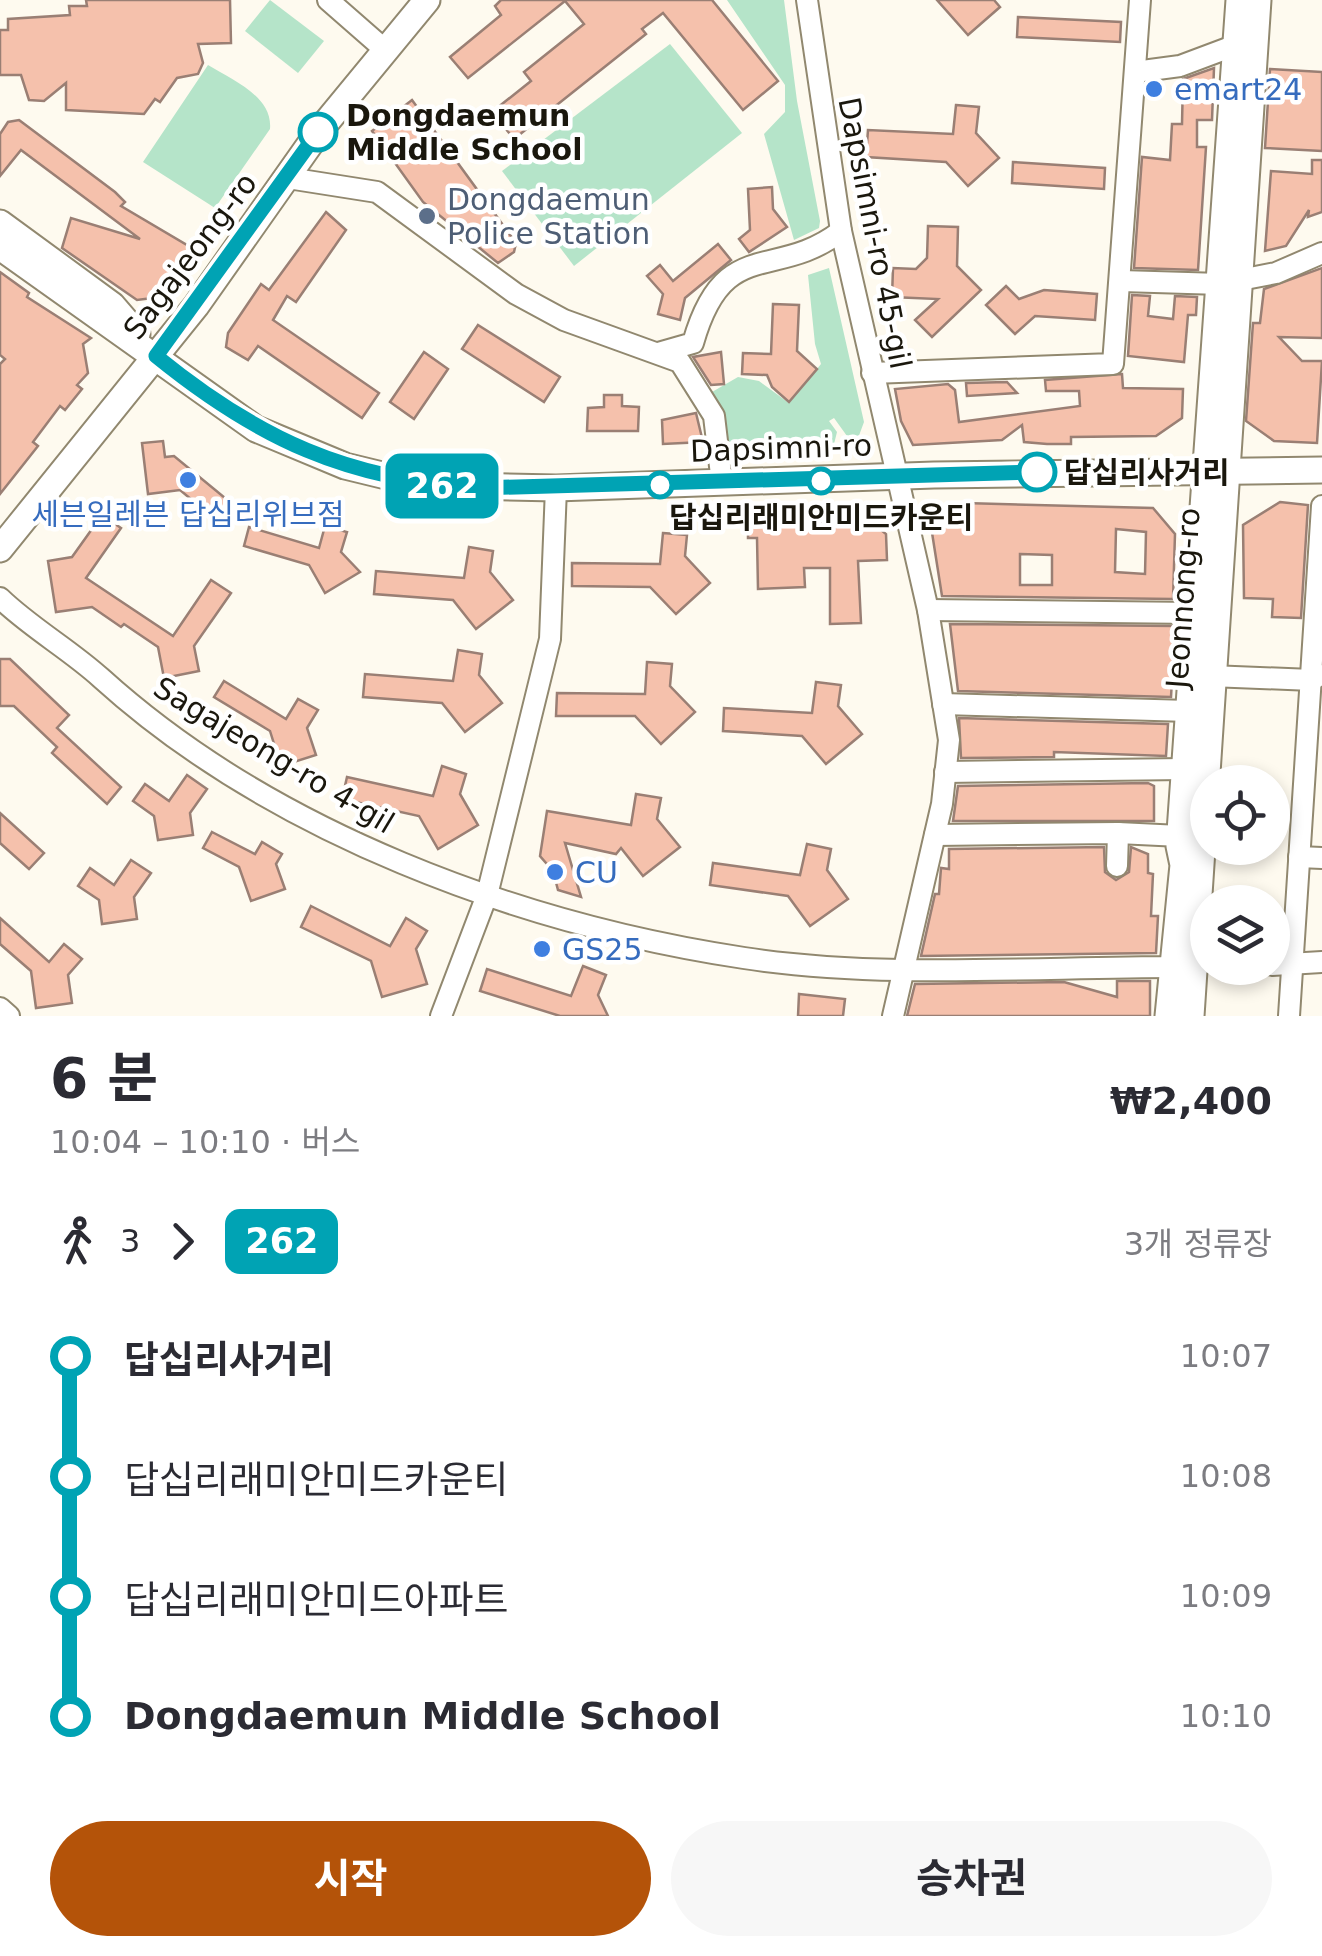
<!DOCTYPE html>
<html lang="ko">
<head>
<meta charset="utf-8">
<style>
  body { margin:0; font-family:"DejaVu Sans","Noto Sans KR",sans-serif; background:#f7f7f7; color:#2b2b33; height:100vh; display:flex; flex-direction:column; font-size:38px; white-space:nowrap }
  * { box-sizing:border-box; margin:0 }
  p { font-size:32px; color:#7c7c81 }
  .icon { flex:none; width:55px; height:55px; fill:none; stroke:currentColor; stroke-width:2; stroke-linecap:round; stroke-linejoin:round }
  .map { position:relative; height:1016px; overflow:hidden }
  .drawer { display:flex; flex-direction:column; background:#fff; flex:1 }
  .drawer>* { flex:none }
  .badge { padding:0 20px; border-radius:15px; font-size:35px; line-height:65px }
  .buttons { position:absolute; left:1190px; top:765px; display:grid; gap:20px }
  .buttons a { display:grid; place-items:center; width:100px; height:100px; border-radius:50%; background:#fff; box-shadow:0 5px 15px #0003; font-size:50px }
  .map>.badge { position:absolute; translate:-50% -50%; box-shadow:0 0 0 5px #fff }
  .legs { display:flex; align-items:center; gap:15px; height:110px; padding:0 50px; font-size:32px }
  .legs p { margin-inline-start:auto }
  .summary { display:flex; align-items:center; justify-content:space-between; height:170px; padding:0 50px }
  h1 { font-size:55px; font-weight:700; line-height:75px }
  .primary-button { display:flex; gap:20px; margin-top:auto; padding:20px 50px }
  .primary-button a { flex:1; height:115px; border-radius:60px; background:#b45309; color:#fff; font-size:40px; font-weight:700; line-height:115px; text-align:center }
  .primary-button a+a { background:#f7f7f7; color:#2b2b33 }
  ul { padding:0 50px; list-style:none }
  li { display:flex; align-items:center; gap:35px; height:120px; font-size:38px }
  li i { display:grid; place-items:center; width:15px; height:100%; margin:0 12px; background:currentColor }
  li i::after { content:''; width:25px; height:25px; margin:-12px; border:8px solid; border-radius:50%; background:#fff }
  li p { margin-inline-start:auto }
  li:first-child i { background:linear-gradient(#0000 50%,currentColor 0) }
  li:last-child i { background:linear-gradient(currentColor 50%,#0000 0) }
  .map>svg:first-child { display:block }
  .green { fill:#b5e4c9 }
  .building { fill:#f5c1ac; stroke:#9a7f74; stroke-width:2.5; fill-rule:evenodd }
  .lines { fill:none; stroke-linecap:round; stroke-linejoin:round }
  .minor-casing { stroke:#91886f; stroke-width:24 }
  .major-casing { stroke:#91886f; stroke-width:29 }
  .minor { stroke:#fff; stroke-width:20 }
  .major { stroke:#fff; stroke-width:25 }
  .line-1-casing { stroke:#fff; stroke-width:22 }
  .line-1 { stroke:#00a3b4; stroke-width:15 }
  .shop-dot { fill:#3f7fe0; stroke:#fff; stroke-width:4 }
  .stop-1-dot { fill:#fff; stroke:#00a3b4; stroke-width:5 }
  .service-dot { fill:#5c6f8a; stroke:#fff; stroke-width:4 }
  .labels { text-anchor:middle; dominant-baseline:central; stroke-width:9; stroke-linejoin:round; paint-order:stroke }
  .shop-label { font-size:30px; fill:#366cbe; stroke:#fff; text-anchor:start }
  .stop-label { font-size:30px; font-weight:bold; fill:#1a170d; stroke:#fff; text-anchor:start }
  .service-label { font-size:30px; fill:#4e5e75; stroke:#fff; text-anchor:start }
  .street-label { font-size:30px; fill:#1a170d; stroke:#fff }
</style>
</head>
<body>
<div class="map">
<svg width="1322" height="1016" viewBox="0 0 1322 1016">
  <rect width="100%" height="100%" fill="#fefaef"/>
  <g class="green">
    <path d="M270 0 324 41 298 73 245 31Z"/>
    <path d="M727 0H784L797 101 820 221 819 228 794 240 764 134 785 112V85Z"/>
    <path d="M670 44 742 133 574 266 502 171Z"/>
    <path d="M208 65C232 80 273 96 270 129L215 208 143 162Z"/>
    <path d="M829 268 864 422 857 441 847 436 834 418 829 421 837 432 834 444 730 446 721 410 712 392 738 377 759 381 789 403 821 364 815 344 808 275Z"/>
  </g>
  <g class="building">
    <path d="M86 0H230L231 43 198 44 203 63 198 74 177 78 160 102 155 99 144 114 66 110V83L44 101 29 100 21 75H0V30H8V19L70 15 69 6H87Z"/>
    <path d="M501 0H712L778 81 743 110 663 13 642 29 646 34 514 139 492 112 531 81 524 72 584 24 565 1 468 78 450 57 501 15 495 6Z"/>
    <path d="M937 0H994L1000 7 968 35Z"/>
    <path d="M1018 17 1121 22 1120 42 1017 37Z"/>
    <path d="M1214 68 1212 120H1197V147H1206L1198 270 1134 268 1142 157 1170 160 1172 124H1182L1183 79Z"/>
    <path d="M1270 69 1322 72V151L1265 148Z"/>
    <path d="M412 100 516 243 514 252 498 263 423 202 372 131Z"/>
    <path d="M956 105 979 107 976 133 999 158 968 186 946 162 866 157 868 130 953 134Z"/>
    <path d="M19 120 115 192 125 202 121 206 202 254 176 290 168 296 137 300 62 248 71 218 140 239 21 150 0 176V134L8 122Z"/>
    <path d="M1312 160H1322V212L1308 217 1309 210 1286 246 1265 251 1271 171 1312 174Z"/>
    <path d="M1013 162 1105 168 1104 189 1012 183Z"/>
    <path d="M772 187 773 209 787 227 749 252 739 239 750 230 748 189Z"/>
    <path d="M326 212 346 230 296 302 287 296 273 320 379 393 362 418 258 346 248 360 226 347 228 333 261 284 269 290Z"/>
    <path d="M928 226 958 227 957 266 981 290 932 337 915 320 938 299 892 297 893 268 916 269 927 258Z"/>
    <path d="M718 244 731 260 685 298 680 320 658 314 663 294 647 276 660 265 673 281Z"/>
    <path d="M1322 268V338L1279 337 1302 361H1322L1317 443 1274 441 1246 421 1253 323H1260L1264 289Z"/>
    <path d="M0 272 29 293 27 297 91 338 83 344 88 373 77 385 82 389 65 410 60 406 33 442 38 446 0 494V364L5 359 0 355Z"/>
    <path d="M1006 286 1019 299 1044 290 1097 294 1095 320 1035 316 1015 334 986 305Z"/>
    <path d="M1132 295 1150 296 1148 316 1173 319 1175 296 1197 297 1196 315H1188L1184 362 1128 356Z"/>
    <path d="M773 304 799 305 797 351 817 369 789 402 772 387 767 375 742 374 743 353 771 354Z"/>
    <path d="M478 325 560 377 544 402 462 349Z"/>
    <path d="M424 352 448 369 414 419 390 402Z"/>
    <path d="M721 352 724 384 711 385 693 357Z"/>
    <path d="M1122 374 1123 388 1183 389 1182 418 1156 436 1071 437V444H1047L1024 442 1022 425 1002 440 913 445 901 421 895 389 948 384 955 390 959 422 1080 406 1079 391H1046L1045 380Z"/>
    <path d="M1007 382 1017 393 967 396 966 383Z"/>
    <path d="M604 395H622V406L639 407 638 431H587L588 408 604 407Z"/>
    <path d="M696 413 703 442 663 444 662 420Z"/>
    <path d="M163 441 165 457 174 456 242 512 227 529 180 490 148 494 142 443Z"/>
    <path d="M1280 502 1308 505 1301 618 1272 617 1273 599 1244 598 1243 525Z"/>
    <path d="M964 503 1153 508 1175 534 1173 599 942 596 930 520H947V505ZM1116 529 1146 532 1145 574 1115 572ZM1020 554 1052 555V585H1020Z"/>
    <path d="M102 515 121 528 86 578 173 636 211 580 231 593 194 646 199 671 164 678 158 647 124 624 121 627 92 607 56 612 48 561 72 557Z"/>
    <path d="M869 520 886 534 887 560 858 561 861 623 830 624V568H804L805 587 758 589 757 538H748V522L772 526Z"/>
    <path d="M325 526 347 532 341 552 360 572 325 593 309 565 244 546 249 527 319 548Z"/>
    <path d="M663 533 687 535 685 556 710 583 676 614 650 587 572 586V563L660 564Z"/>
    <path d="M469 547 493 551 490 572 513 600 476 629 453 600 374 594 376 571 464 578Z"/>
    <path d="M950 624 1175 626 1171 697 958 691Z"/>
    <path d="M458 650 482 654 479 675 502 703 465 732 442 703 363 697 365 674 453 681Z"/>
    <path d="M0 659H10L69 715 57 728 121 787 107 804 52 753 57 747 14 706H0Z"/>
    <path d="M647 662 672 664 670 686 695 712 661 744 635 716H556L557 693 645 694Z"/>
    <path d="M224 681 286 719 298 699 318 710 307 728 316 755 281 766 270 731 214 697Z"/>
    <path d="M816 682 841 685 838 706 862 734 826 764 802 736 723 731 724 708 812 713Z"/>
    <path d="M959 718 1168 724 1166 756 1054 752V757L961 758Z"/>
    <path d="M442 766 466 774 460 794 478 825 438 849 419 816 342 799 347 777 433 796Z"/>
    <path d="M187 775 207 789 190 813 193 835 158 840 154 816 133 801 145 784 169 801Z"/>
    <path d="M1148 783 1154 786V821H953L958 786Z"/>
    <path d="M636 794 661 798 657 819 680 847 643 876 621 848 616 854 565 843 581 897 558 890 553 871 540 856 547 811 631 825Z"/>
    <path d="M0 813 44 853 29 869 0 843Z"/>
    <path d="M212 832 255 854 262 842 282 854 276 864 285 889 251 901 239 867 203 848Z"/>
    <path d="M807 844 831 849 827 870 848 899 810 926 788 896 710 885 713 863 800 875Z"/>
    <path d="M1104 847 1105 872 1116 880 1129 872 1131 847 1148 854V873L1153 874 1151 916H1158L1156 953 921 956 935 894H939L941 868 949 869V849Z"/>
    <path d="M131 860 151 873 134 897 137 919 102 924 99 900 78 886 90 868 114 885Z"/>
    <path d="M311 906 390 946 406 918 427 931 416 949 427 984 382 997 371 961 301 927Z"/>
    <path d="M0 918 49 962 64 944 82 959 68 975 72 1003 36 1008 31 971 0 944Z"/>
    <path d="M583 966 606 975 598 995 608 1016H560L480 991 487 969 571 996Z"/>
    <path d="M1117 981H1150V1016H907L915 984 1064 982 1117 997Z"/>
    <path d="M799 994 845 999 843 1016H798Z"/>
  </g>
  <g class="lines">
    <defs>
      <g id="minor">
        <path d="M328 0 384 49"/>
        <path d="M807 0 841 231 928 610 949 740 942 804 893 1016"/>
        <path d="M1135 72 1180 66 1236 45"/>
        <path d="M288 178 377 192 516 294 564 320 680 362 714 416 722 483"/>
        <path d="M1240 280 1276 273 1322 253"/>
        <path d="M1121 281 1221 284"/>
        <path d="M658 353 693 343C724 234 775 282 841 231"/>
        <path d="M872 373 1113 364 1140 0"/>
        <path d="M0 598C31 628 69 649 101 678 271 832 519 924 744 958 880 979 1036 967 1175 967L1208 962"/>
        <path d="M928 610 1196 613"/>
        <path d="M1210 676 1312 680 1320 675"/>
        <path d="M943 704 1189 711"/>
        <path d="M945 772 1185 769"/>
        <path d="M1118 833 1180 836"/>
        <path d="M935 835 1118 833 1117 866"/>
        <path d="M1299 857 1322 858"/>
        <path d="M1272 965 1322 962"/>
        <path d="M0 1008 9 1016"/>
        <path d="M441 1016 487 895 550 639 556 488"/>
        <path d="M1289 1016 1322 506"/>
      </g>
      <g id="major">
        <path d="M0 223 112 305 137 334"/>
        <path d="M0 247 256 429 345 466 423 485 556 488 934 475 1322 470"/>
        <path d="M0 549 196 306 320 130 427 0"/>
        <path d="M1168 1016 1183 865 1179 846 1239 0"/>
        <path d="M1191 1016 1258 0"/>
      </g>
    </defs>
    <use href="#minor" class="minor-casing"/>
    <use href="#major" class="major-casing"/>
    <use href="#minor" class="minor"/>
    <use href="#major" class="major"/>
  </g>
  <g class="lines">
    <defs>
      <path id="line-1" d="M318 132 156 356C258 439 348 480 479 488L1037 472"/>
    </defs>
    <use href="#line-1" class="line-1-casing"/>
    <use href="#line-1" class="line-1"/>
  </g>
  <g class="shop-dot">
    <circle cx="1154" cy="89" r="10"/>
    <circle cx="188" cy="480" r="10"/>
    <circle cx="555" cy="872" r="10"/>
    <circle cx="542" cy="949" r="10"/>
  </g>
  <g class="stop-1-dot">
    <circle cx="318" cy="132" r="18"/>
    <circle cx="1037" cy="472" r="18"/>
    <circle cx="821" cy="481" r="12"/>
    <circle cx="660" cy="485" r="12"/>
  </g>
  <circle class="service-dot" cx="427" cy="216" r="10"/>
  <g class="labels">
    <g class="shop-label">
      <text x="1174" y="89">emart24</text>
      <text x="188" y="514" text-anchor="middle">세븐일레븐 답십리위브점</text>
      <text x="575" y="872">CU</text>
      <text x="562" y="949">GS25</text>
    </g>
    <g class="stop-label">
      <text x="346" y="115">Dongdaemun<tspan x="346" dy="34">Middle School</tspan></text>
      <text x="1064" y="472">답십리사거리</text>
      <text x="821" y="517" text-anchor="middle">답십리래미안미드카운티</text>
    </g>
    <g class="service-label">
      <text x="447" y="199">Dongdaemun<tspan x="447" dy="34">Police Station</tspan></text>
    </g>
    <g class="street-label">
      <text transform="translate(875 233) rotate(79)">Dapsimni-ro 45-gil</text>
      <text transform="translate(190 256) rotate(-53)">Sagajeong-ro</text>
      <text transform="translate(781 448) rotate(-2)">Dapsimni-ro</text>
      <text transform="translate(1183 598) rotate(-86)">Jeonnong-ro</text>
      <text transform="translate(274 755) rotate(31)">Sagajeong-ro 4-gil</text>
    </g>
  </g>
</svg>
<div class="buttons">
<a><svg class="icon" aria-label="locate" viewBox="0 0 24 24"><circle cx="12" cy="12" r="6"/><path d="M12 2v4M12 18v4M2 12h4M18 12h4"/></svg></a>
<a><svg class="icon" aria-label="layers" viewBox="0 0 24 24"><path d="M12 4l9 5-9 5-9-5zM3 14l9 5 9-5"/></svg></a>
</div>
<b class="badge" style="left:442px;top:486px;background:#00a3b4;color:#fff">262</b>
</div>
<section class="drawer">
<div class="summary"><div><h1>6 분</h1><p>10:04 – 10:10 · 버스</p></div><b>₩2,400</b></div>
<div class="legs"><svg class="icon" aria-label="walk" viewBox="0 0 24 24"><circle cx="13" cy="4" r="2"/><path d="M13 8l-2 6 4 7M11 14l-3 7M7 12l3-4h3l4 4"/></svg>3<svg class="icon" aria-label="forward" viewBox="0 0 24 24"><path d="M9 5l7 7-7 7"/></svg><b class="badge" style="background:#00a3b4;color:#fff">262</b><p>3개 정류장</p></div>
<ul>
<li><i style="color:#00a3b4"></i><b>답십리사거리</b><p>10:07</p></li>
<li><i style="color:#00a3b4"></i><span>답십리래미안미드카운티</span><p>10:08</p></li>
<li><i style="color:#00a3b4"></i><span>답십리래미안미드아파트</span><p>10:09</p></li>
<li><i style="color:#00a3b4"></i><b>Dongdaemun Middle School</b><p>10:10</p></li>
</ul>
<div class="primary-button"><a>시작</a><a>승차권</a></div>
</section>
</body>
</html>
